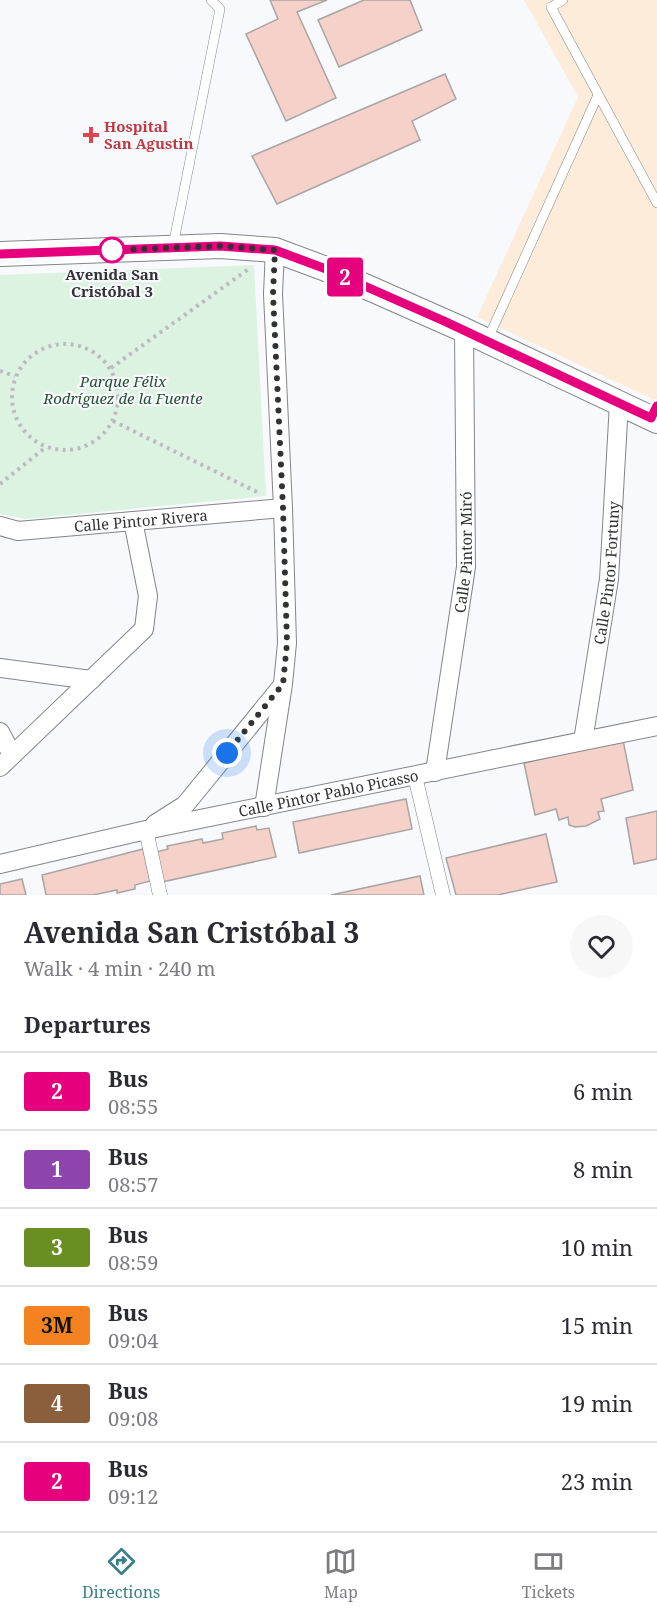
<!DOCTYPE html>
<html lang="en">
<head>
<meta charset="utf-8">
<style>
  body { margin:0; font-family:"Noto Serif",serif; background:#f7f7f7; color:#2b2b33; height:100vh; display:flex; flex-direction:column; font-size:22px; white-space:nowrap }
  * { box-sizing:border-box; margin:0 }
  p { font-size:20px; color:#7c7c81 }
  .icon { flex:none; width:33px; height:33px; fill:none; stroke:currentColor; stroke-width:2; stroke-linecap:round; stroke-linejoin:round }
  .map { position:relative; height:895px; overflow:hidden }
  .side { display:flex; flex-direction:column; background:#fff; flex:1 }
  .side>* { flex:none }
  .badge { padding:0 12px; border-radius:4px; font-size:21px; line-height:39px }
  .you { position:absolute; width:30px; height:30px; margin:-15px; border:4px solid #fff; border-radius:50%; background:#1a73e8; box-shadow:0 0 0 9px #1a73e833 }
  .map>.badge { position:absolute; translate:-50% -50%; box-shadow:0 0 0 3px #fff }
  h2 { padding:0 24px; font-size:22px; line-height:54px }
  .round { display:grid; place-items:center; flex:none; width:63px; height:63px; border-radius:32px; background:#f7f7f7 }
  .head { display:flex; align-items:center; justify-content:space-between; height:102px; padding:0 24px }
  h1 { font-size:28px; font-weight:700; line-height:45px }
  ul { padding:0; list-style:none }
  li { display:flex; align-items:center; gap:18px; height:78px; padding:0 24px; border-top:2px solid #e1e1e2 }
  li div { flex:1 }
  li b { display:block; font-size:22px }
  li em { font-style:normal }
  li .badge { min-width:66px; font-weight:700; text-align:center }
  .menu { display:flex; justify-content:space-around; align-items:center; height:84px; border-top:2px solid #e1e1e2; background:#fff; font-size:16px; color:#7c7c81 }
  .menu a { display:grid; justify-items:center; gap:3px }
  .menu .active { color:#387f89 }
  .map>svg:first-child { display:block }
  .commercial { fill:#feecdb }
  .green { fill:#ddf3e1 }
  .building { fill:#f5d1c9; stroke:#a9a5a4; stroke-width:1.5 }
  .lines { fill:none; stroke-linecap:round; stroke-linejoin:round }
  .service-casing { stroke:#838588; stroke-width:10 }
  .pedestrian-casing { stroke:#838588; stroke-width:15 }
  .minor-casing { stroke:#838588; stroke-width:20 }
  .tertiary-casing { stroke:#838588; stroke-width:26 }
  .path { stroke:#babcbf; stroke-width:4; stroke-dasharray:3 4.5; stroke-linecap:butt }
  .service { stroke:#fff; stroke-width:9 }
  .pedestrian { stroke:#fff; stroke-width:14 }
  .minor { stroke:#fff; stroke-width:18 }
  .tertiary { stroke:#fff; stroke-width:24 }
  .line-casing { stroke:#fff; stroke-width:14 }
  .line { stroke:#e6007e; stroke-width:9 }
  .walk { stroke:#313233; stroke-width:6; stroke-dasharray:0 10.8 }
  .health-dot { fill:#e0444e; stroke:#f7f9fd; stroke-width:2 }
  .stop-dot { fill:#fff; stroke:#e6007e; stroke-width:3 }
  .labels { text-anchor:middle; dominant-baseline:central; stroke-width:4.5; stroke-linejoin:round; paint-order:stroke }
  .health-label { font-size:15px; font-weight:bold; fill:#be3a42; stroke:#f7f9fd; text-anchor:start }
  .stop-label { font-size:15px; font-weight:bold; fill:#313233; stroke:#f7f9fd }
  .park-label { font-size:15px; font-style:italic; fill:#265131; stroke:#f7f9fd }
  .street-label { font-size:15px; fill:#313233; stroke:#f7f9fd }
</style>
</head>
<body>
<div class="map">
<svg width="657" height="895" viewBox="0 0 657 895">
  <rect width="100%" height="100%" fill="#f7f9fd"/>
  <path class="commercial" d="M524 0H657V401L477 317 578 97Z"/>
  <path class="green" d="M254 265 266 496 26 519 0 514V275Z"/>
  <g class="building">
    <path d="M270 0H327L297 12 336 98 286 121 246 34 278 19Z"/>
    <path d="M364 0H410L422 30 339 67 318 20Z"/>
    <path d="M445 74 456 99 412 121 420 140 277 204 252 156Z"/>
    <path d="M623 740 633 790 601 799 604 811 598 812 600 819 586 826 575 827 569 825 568 817 559 820 556 809 535 815 524 763Z"/>
    <path d="M406 799 412 829 299 853 293 822Z"/>
    <path d="M657 811V859L634 864 626 818Z"/>
    <path d="M256 826 257 830 269 828 276 857 162 882 156 852 168 849 167 846 202 839 203 843 223 839 222 833Z"/>
    <path d="M546 834 557 882 498 895H456L446 858Z"/>
    <path d="M143 849 150 881 135 885V889L117 893V890L93 895H46L42 875Z"/>
    <path d="M420 876 424 895H331Z"/>
    <path d="M22 879 26 895H0V884Z"/>
  </g>
  <g class="lines">
    <defs>
      <g id="service">
        <path d="M563 0 551 7 657 203"/>
        <path d="M173 246 220 9 211 0"/>
        <path d="M487 341 598 95"/>
      </g>
      <g id="pedestrian">
        <path d="M415 776 443 895"/>
        <path d="M146 830 160 895"/>
      </g>
      <g id="minor">
        <path id="s1" d="M0 526 18 531 283 508"/>
        <path d="M0 668 91 680"/>
        <path d="M0 732 12 755"/>
        <path id="s2" d="M583 741 609 579 619 403"/>
        <path d="M0 767 144 629 148 596 133 521"/>
        <path id="s3" d="M435 772 466 567 464 330"/>
        <path d="M264 807 283 684 287 643 283 508 273 294 275 250"/>
        <path d="M155 824 185 805 282 686"/>
        <path id="s4" d="M0 864 146 830 657 726"/>
      </g>
      <path id="tertiary" d="M0 254 220 246 275 250 326 269 464 330 657 421"/>
    </defs>
    <use href="#service" class="service-casing"/>
    <use href="#pedestrian" class="pedestrian-casing"/>
    <use href="#minor" class="minor-casing"/>
    <use href="#tertiary" class="tertiary-casing"/>
    <g class="path">
      <circle cx="65" cy="397" r="53"/>
      <path d="M111 368 250 268"/>
      <path d="M0 371 15 376"/>
      <path d="M113 421 257 492"/>
      <path d="M0 484 46 447"/>
    </g>
    <use href="#service" class="service"/>
    <use href="#pedestrian" class="pedestrian"/>
    <use href="#minor" class="minor"/>
    <use href="#tertiary" class="tertiary"/>
  </g>
  <g class="lines">
    <defs>
      <path id="line" d="M0 254 220 246 275 250 326 269 444 321 651 418 657 406"/>
    </defs>
    <use href="#line" class="line-casing"/>
    <use href="#line" class="line"/>
    <path class="walk" d="M112 250 220 246 275 250 273 294 283 508 287 643 283 684 227 753"/>
  </g>
  <path class="health-dot" d="M88 126h6v6h6v6h-6v6h-6v-6h-6v-6h6z"/>
  <circle class="stop-dot" cx="112" cy="250" r="12"/>
  <g class="labels">
    <g class="health-label">
      <text x="104" y="126">Hospital<tspan x="104" dy="17">San Agustin</tspan></text>
    </g>
    <g class="stop-label">
      <text x="112" y="274">Avenida San<tspan x="112" dy="17">Cristóbal 3</tspan></text>
    </g>
    <g class="park-label">
      <text x="123" y="381">Parque Félix<tspan x="123" dy="17">Rodríguez de la Fuente</tspan></text>
    </g>
    <g class="street-label">
      <text stroke="none"><textPath href="#s1" startOffset="142">Calle Pintor Rivera</textPath></text>
      <text stroke="none"><textPath href="#s3" startOffset="222">Calle Pintor Miró</textPath></text>
      <text stroke="none"><textPath href="#s2" startOffset="170">Calle Pintor Fortuny</textPath></text>
      <text stroke="none"><textPath href="#s4" startOffset="336">Calle Pintor Pablo Picasso</textPath></text>
    </g>
  </g>
</svg>
<div class="you" style="left:227px;top:753px"></div>
<b class="badge" style="left:345px;top:277px;background:#e6007e;color:#fff">2</b>
</div>
<section class="side">
<div class="head"><div><h1>Avenida San Cristóbal 3</h1><p>Walk · 4 min · 240 m</p></div><a class="round"><svg class="icon" aria-label="heart" viewBox="0 0 24 24"><path d="M12 20l-8-8c-3-5 5-10 8-4 3-6 11-1 8 4z"/></svg></a></div>
<h2>Departures</h2>
<ul>
<li><span class="badge" style="background:#e6007e;color:#fff">2</span><div><b>Bus</b><p>08:55</p></div><em>6 min</em></li>
<li><span class="badge" style="background:#8e44ad;color:#fff">1</span><div><b>Bus</b><p>08:57</p></div><em>8 min</em></li>
<li><span class="badge" style="background:#6b8e23;color:#fff">3</span><div><b>Bus</b><p>08:59</p></div><em>10 min</em></li>
<li><span class="badge" style="background:#f58220;color:#111">3M</span><div><b>Bus</b><p>09:04</p></div><em>15 min</em></li>
<li><span class="badge" style="background:#8b5e3c;color:#fff">4</span><div><b>Bus</b><p>09:08</p></div><em>19 min</em></li>
<li><span class="badge" style="background:#e6007e;color:#fff">2</span><div><b>Bus</b><p>09:12</p></div><em>23 min</em></li>
</ul>
</section>
<nav class="menu">
<a class="active"><svg class="icon" aria-label="directions" viewBox="0 0 24 24"><path d="M12 3l9 9-9 9-9-9zM9 14v-3h6M13 9l2 2-2 2"/></svg>Directions</a>
<a><svg class="icon" aria-label="map" viewBox="0 0 24 24"><path d="M3 6l6-2 6 2 6-2v14l-6 2-6-2-6 2zM9 4v14M15 6v14"/></svg>Map</a>
<a><svg class="icon" aria-label="tickets" viewBox="0 0 24 24"><path d="M3 7h18v10H3zM15 7v10"/></svg>Tickets</a>
</nav>
</body>
</html>
